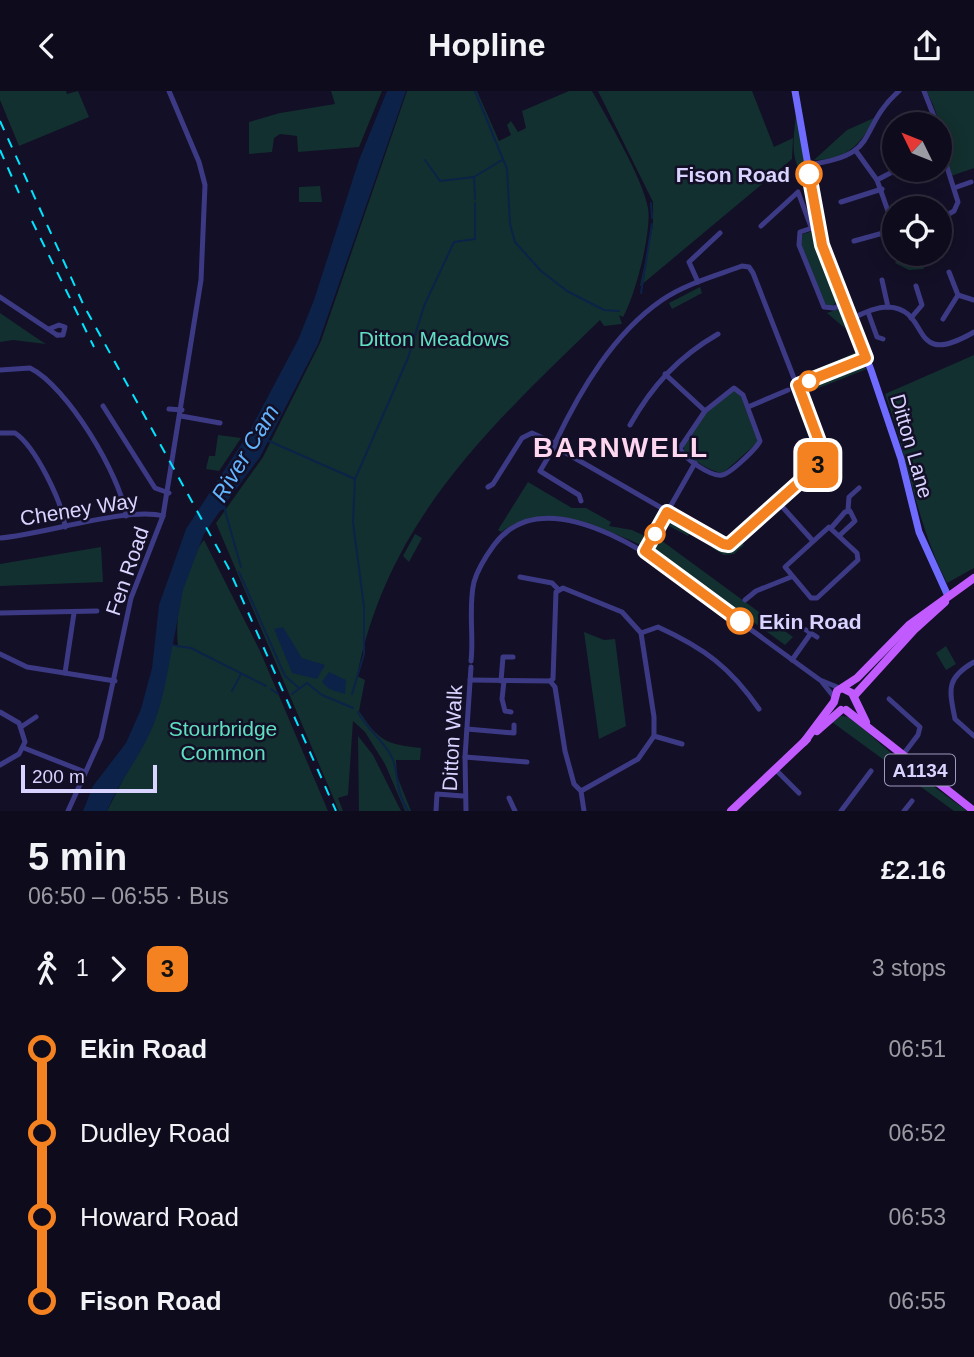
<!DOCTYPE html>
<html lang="en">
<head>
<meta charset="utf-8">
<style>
  body { margin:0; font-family:Arial,sans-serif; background:#1c1929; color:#f1f3f6; height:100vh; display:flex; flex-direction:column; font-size:26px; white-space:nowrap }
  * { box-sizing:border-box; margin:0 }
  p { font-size:23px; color:#9b9ba3 }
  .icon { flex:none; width:38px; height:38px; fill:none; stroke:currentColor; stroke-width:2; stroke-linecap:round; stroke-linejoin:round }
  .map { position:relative; height:720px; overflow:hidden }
  .details { display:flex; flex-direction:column; background:#0e0b1c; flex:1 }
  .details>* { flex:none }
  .badge { padding:0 14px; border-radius:10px; font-size:24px; line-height:46px }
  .needle { width:46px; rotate:313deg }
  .fabs { position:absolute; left:882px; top:21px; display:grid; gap:14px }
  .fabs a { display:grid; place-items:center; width:70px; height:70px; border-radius:50%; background:#0e0b1c; box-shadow:0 4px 18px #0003,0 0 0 2px #2e2b3b; font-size:35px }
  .scale { position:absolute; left:21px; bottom:18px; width:136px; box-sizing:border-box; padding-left:7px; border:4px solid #d9d4ff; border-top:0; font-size:19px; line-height:24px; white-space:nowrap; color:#d9d4ff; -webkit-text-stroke:5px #130f26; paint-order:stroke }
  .map>.badge { position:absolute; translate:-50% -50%; box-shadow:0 0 0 4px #fff }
  .legs { display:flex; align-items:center; gap:10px; height:77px; padding:0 28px; font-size:23px }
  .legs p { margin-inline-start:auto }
  .summary { display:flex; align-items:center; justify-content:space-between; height:119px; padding:0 28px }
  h1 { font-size:38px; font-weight:700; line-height:52px }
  ul { padding:0 28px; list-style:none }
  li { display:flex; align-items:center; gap:24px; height:84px; font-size:26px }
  li i { display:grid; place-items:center; width:10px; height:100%; margin:0 9px; background:currentColor }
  li i::after { content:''; width:18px; height:18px; margin:-9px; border:5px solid; border-radius:50%; background:#0e0b1c }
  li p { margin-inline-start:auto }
  li:first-child i { background:linear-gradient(#0000 50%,currentColor 0) }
  li:last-child i { background:linear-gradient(currentColor 50%,#0000 0) }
  header { display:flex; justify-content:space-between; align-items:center; height:91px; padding:0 28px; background:#0e0b1c; font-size:32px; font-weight:700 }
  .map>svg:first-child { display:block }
  .green { fill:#12302f }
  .water { fill:#0c2248 }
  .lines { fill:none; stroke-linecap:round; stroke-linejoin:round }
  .stream { stroke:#0c2248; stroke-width:2 }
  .street { stroke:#3d3a85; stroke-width:5 }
  .secondary { stroke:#6f6bff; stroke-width:7 }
  .primary { stroke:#c25bff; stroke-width:8 }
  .rail { stroke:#00e5ff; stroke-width:2; stroke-dasharray:10 9; stroke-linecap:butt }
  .line-1-casing { stroke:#fff; stroke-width:16 }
  .line-1 { stroke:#f58220; stroke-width:10 }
  .stop-1-dot { fill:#fff; stroke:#f58220; stroke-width:3.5 }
  .labels { text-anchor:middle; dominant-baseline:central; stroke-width:5; stroke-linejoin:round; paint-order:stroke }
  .shield { fill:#130f26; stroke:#9e99be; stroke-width:2 }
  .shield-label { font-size:19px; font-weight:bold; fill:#d9d4ff }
  .stop-label { font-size:21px; font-weight:bold; fill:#d9d4ff; stroke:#130f26; text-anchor:end }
  .park-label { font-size:21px; fill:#5fe0c0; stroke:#130f26 }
  .street-label { font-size:21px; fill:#d9d4ff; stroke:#130f26 }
  .water-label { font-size:23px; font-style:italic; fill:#62b6ff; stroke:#130f26 }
  .district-label { font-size:28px; font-weight:bold; letter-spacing:2px; fill:#ffd6f0; stroke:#130f26 }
</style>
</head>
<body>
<header><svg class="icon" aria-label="back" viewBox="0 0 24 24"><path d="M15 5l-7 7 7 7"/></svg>Hopline<svg class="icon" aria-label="share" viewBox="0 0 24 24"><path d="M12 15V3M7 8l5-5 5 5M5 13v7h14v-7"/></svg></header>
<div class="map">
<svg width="974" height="720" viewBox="0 0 974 720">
  <rect width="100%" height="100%" fill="#130f26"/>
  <g class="green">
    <path d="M0 0H66L67 3 78 0 89 26 19 55 0 9Z"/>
    <path d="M331 0H382L359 56 298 61 297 45 280 43 274 47 272 61 249 63V31L280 22 335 13Z"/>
    <path d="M407 0H477L499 50 511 44 507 34 511 30 518 41 526 37 522 20 569 0H592C607 27 643 88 648 117 652 140 635 206 623 226L619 224 622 233 604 235 600 229C491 335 388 428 357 585L365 589 359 620C379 650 385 653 421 657L420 669H396L397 685 411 720H405L385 673 365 641 353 630 348 704 338 707 343 720H339L216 432 263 366 321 250Z"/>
    <path d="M598 0H752L774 56 793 47 792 68 640 195 653 134V111Z"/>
    <path d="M926 0H974V77L951 85C942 56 942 26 926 0Z"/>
    <path d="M796 20 807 87C787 71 795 43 796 20Z"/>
    <path d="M874 27C862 53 845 70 814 69L847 39Z"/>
    <path d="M320 95 322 111H299V96Z"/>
    <path d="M813 140 839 207 833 215H826L799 152 803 143Z"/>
    <path d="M911 163H921L924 178 909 179 895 172 897 168Z"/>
    <path d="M700 196 702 202 672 218 669 212Z"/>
    <path d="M838 218 844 221 853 244 827 222Z"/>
    <path d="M0 222 41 250 46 253 13 249 0 251Z"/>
    <path d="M859 260 860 267 803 290 800 285Z"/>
    <path d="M974 264V477L947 492C916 432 908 366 885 303Z"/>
    <path d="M860 273 867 278 806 302 805 295Z"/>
    <path d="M734 299 741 306 758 351 723 382C709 380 694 370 684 360V354L706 322Z"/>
    <path d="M218 344 241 347 219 380 206 378 209 365H215Z"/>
    <path d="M528 391 572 417H586L611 431 609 435 632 439 647 446 641 454C596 435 545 410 501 441L498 439Z"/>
    <path d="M669 425 692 438 688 445 665 433Z"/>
    <path d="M415 443 422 447 409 471 403 465Z"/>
    <path d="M658 447 793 546 785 554 654 459Z"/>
    <path d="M204 449 260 560 328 720H107L158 620 172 555 178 554C174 527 185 470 204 449Z"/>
    <path d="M740 450 744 454 734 463 724 464 712 457 715 453 728 457Z"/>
    <path d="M101 456 103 491 0 495V473Z"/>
    <path d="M584 541 604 549 615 548 626 635 599 648Z"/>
    <path d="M946 555 956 573 946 579 936 562Z"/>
    <path d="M841 625 850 626 902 672 967 720H954L832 631Z"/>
    <path d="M358 645 373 664 401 720H359Z"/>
  </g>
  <g class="water">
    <path d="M387 0H406L318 253 260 366 225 413 226 417 220 420 204 443 183 499 173 553 176 554 172 556C167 586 162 616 149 644 136 671 118 693 107 720H83L93 695 126 652 141 618 152 577 159 514 186 438 248 343 298 249 314 209 359 69Z"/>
    <path d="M283 536 302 567 325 574 317 588 292 582 274 538Z"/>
    <path d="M329 581 346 589 345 603 329 598 322 591Z"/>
  </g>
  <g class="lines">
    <g class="stream">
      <path d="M475 0 507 78 510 133 515 151 541 180 567 200 604 219 619 220"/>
      <path d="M425 69 440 90 474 86"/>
      <path d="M475 108 474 86 502 69"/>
      <path d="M651 112 652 127"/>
      <path d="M641 202 652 133"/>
      <path d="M269 350 355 388"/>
      <path d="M224 416 241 476"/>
      <path d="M239 481 285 585 299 597"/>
      <path d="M176 555 191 557 266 595"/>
      <path d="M271 598 278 603"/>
      <path d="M232 600 241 583"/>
      <path d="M292 603 307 592 322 604 353 617"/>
      <path d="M352 603 364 563V516L353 431 355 388 408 267 424 215 454 151 475 148V112"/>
      <path d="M358 621C367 639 389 654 394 672 400 693 395 697 408 720"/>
    </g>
    <g class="street">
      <path d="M924 0 937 33"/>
      <path d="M940 54 958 111 954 120 940 128"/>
      <path d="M883 58 894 75"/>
      <path d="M856 60 877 89 894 137"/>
      <path d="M807 74C884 64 855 39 899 0"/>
      <path d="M877 89 896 79"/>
      <path d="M954 97 971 91"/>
      <path d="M841 111 882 98"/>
      <path d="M761 135 798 101 811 136"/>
      <path d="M818 135 800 141 799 154 824 216 834 217 844 213"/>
      <path d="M854 150 894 139"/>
      <path d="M742 175 749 176 753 182 824 364 821 372 736 449 726 454 559 358 556 350C581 298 614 242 662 209 685 193 715 185 742 175Z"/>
      <path d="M949 181 958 204 974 209"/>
      <path d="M882 189 888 216"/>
      <path d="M698 191 689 171 720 142"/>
      <path d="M0 206 57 244"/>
      <path d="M868 221 877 246 883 248"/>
      <path d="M911 227 922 214 916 195"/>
      <path d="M851 228C862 223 875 216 888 216 933 218 907 280 974 241"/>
      <path d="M943 228 958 204"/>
      <path d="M49 238 59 234 65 236 63 244H57"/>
      <path d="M0 279 30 277C67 295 121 385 126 425"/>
      <path d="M665 283 705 320"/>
      <path d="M798 294 866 267"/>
      <path d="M734 297 743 304 760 350C757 357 730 383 722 384 711 386 683 367 680 357L705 320Z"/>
      <path d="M103 315 155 397 169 402"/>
      <path d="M748 316 788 299"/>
      <path d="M169 318 182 319"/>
      <path d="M181 325 220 332"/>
      <path d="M630 334C652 295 678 266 718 243"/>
      <path d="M0 342H15C35 355 63 412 65 436"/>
      <path d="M488 396 493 393 522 347 532 342 556 353 540 380 579 404 581 410"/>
      <path d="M778 411 813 450"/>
      <path d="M848 419 849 406 859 397"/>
      <path d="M829 436 857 462 858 469 817 507H811L785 476Z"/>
      <path d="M832 436 845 421 850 420 855 430 840 444"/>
      <path d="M0 447C42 444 128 415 163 425"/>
      <path d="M645 460 695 372"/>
      <path d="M520 486 552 492 558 498"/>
      <path d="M745 509 756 500 791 486"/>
      <path d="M0 522 97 520"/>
      <path d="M806 539 817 546"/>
      <path d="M641 542 658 536C704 557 730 576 759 618"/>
      <path d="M0 563 27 576 115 590"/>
      <path d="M792 569 811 542"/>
      <path d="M471 570C474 545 468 516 474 491 478 477 486 465 494 454 551 377 684 487 734 526 762 547 791 568 820 589L842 598"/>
      <path d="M974 571C946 587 949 598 955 628L974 645"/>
      <path d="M65 582 74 522"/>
      <path d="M470 589 550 590 553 588 556 501 563 497 622 521 641 542 654 626V645L682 653"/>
      <path d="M501 590 503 566H513"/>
      <path d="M504 590 502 608 505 620 511 621"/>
      <path d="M550 590 555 596 565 660 574 693 581 700"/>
      <path d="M822 591 834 606"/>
      <path d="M889 608 920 636 918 644 902 665"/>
      <path d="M0 621 19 632 25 651 19 663 0 674"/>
      <path d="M21 636 36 626"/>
      <path d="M467 638 514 642V634"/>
      <path d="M24 657 85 681"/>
      <path d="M465 666 527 671"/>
      <path d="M776 679 799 702"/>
      <path d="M509 707 515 720"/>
      <path d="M68 720 101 647 131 507 163 425 201 189 205 94 199 71 169 0"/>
      <path d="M436 720 437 703 463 705"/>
      <path d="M466 720 465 666 471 576"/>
      <path d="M584 720 581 700 638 668 654 645"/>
      <path d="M841 720 871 680"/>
      <path d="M904 720 912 710"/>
    </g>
    <path class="secondary" d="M795 0 822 154 871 279 901 368 919 441 948 505"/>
    <g class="primary">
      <path d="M844 598 852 602 866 631"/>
      <path d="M854 605 914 539 945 511"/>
      <path d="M846 619 974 720"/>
      <path d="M817 640 841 619"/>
      <path d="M804 651 834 611 837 600 857 587 909 534 974 487"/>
      <path d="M731 720 807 648"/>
    </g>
    <g class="rail">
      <path d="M0 30 84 215 228 476 336 720"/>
      <path d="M0 59 19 102"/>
      <path d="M32 130 94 256"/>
    </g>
  </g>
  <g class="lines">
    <defs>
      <path id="line-1" d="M740 530 645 460 667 421 723 453 729 454 823 370V361L798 294 866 267 822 154 809 83"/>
    </defs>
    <use href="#line-1" class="line-1-casing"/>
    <use href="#line-1" class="line-1"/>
  </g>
  <g class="stop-1-dot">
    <circle cx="809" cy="83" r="12"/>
    <circle cx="809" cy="290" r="9"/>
    <circle cx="655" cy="443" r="9"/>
    <circle cx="740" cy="530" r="12"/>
  </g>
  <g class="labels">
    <rect class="shield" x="885" y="663.5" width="70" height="31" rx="5"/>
    <g class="shield-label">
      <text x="920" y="679">A1134</text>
    </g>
    <g class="stop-label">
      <text x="790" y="83">Fison Road</text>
      <text x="759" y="530" text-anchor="start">Ekin Road</text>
    </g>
    <g class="park-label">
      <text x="434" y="247">Ditton Meadows</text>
      <text x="223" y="637">Stourbridge<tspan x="223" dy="24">Common</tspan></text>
    </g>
    <g class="street-label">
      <text transform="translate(912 355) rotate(74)">Ditton Lane</text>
      <text transform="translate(79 418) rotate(-9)">Cheney Way</text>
      <text transform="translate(127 480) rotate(-71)">Fen Road</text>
      <text transform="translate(452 647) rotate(-87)">Ditton Walk</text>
    </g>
    <g class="water-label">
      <text transform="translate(245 362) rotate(-59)">River Cam</text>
    </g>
    <g class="district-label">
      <text x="621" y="356">BARNWELL</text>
    </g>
  </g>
</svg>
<div class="fabs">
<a><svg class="needle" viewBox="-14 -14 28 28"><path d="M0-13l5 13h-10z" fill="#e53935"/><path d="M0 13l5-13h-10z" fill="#9b9ba3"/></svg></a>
<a><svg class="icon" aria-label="locate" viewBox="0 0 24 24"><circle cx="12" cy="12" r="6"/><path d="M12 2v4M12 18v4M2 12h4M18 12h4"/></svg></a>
</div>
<div class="scale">200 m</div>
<b class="badge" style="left:818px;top:374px;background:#f58220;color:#111">3</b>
</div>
<section class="details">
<div class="summary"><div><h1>5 min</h1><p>06:50 – 06:55 · Bus</p></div><b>£2.16</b></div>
<div class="legs"><svg class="icon" aria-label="walk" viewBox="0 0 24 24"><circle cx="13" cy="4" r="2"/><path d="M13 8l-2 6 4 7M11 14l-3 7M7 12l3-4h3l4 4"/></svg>1<svg class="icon" aria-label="forward" viewBox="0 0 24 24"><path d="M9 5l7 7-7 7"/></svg><b class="badge" style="background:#f58220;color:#111">3</b><p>3 stops</p></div>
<ul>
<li><i style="color:#f58220"></i><b>Ekin Road</b><p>06:51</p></li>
<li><i style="color:#f58220"></i><span>Dudley Road</span><p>06:52</p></li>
<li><i style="color:#f58220"></i><span>Howard Road</span><p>06:53</p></li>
<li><i style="color:#f58220"></i><b>Fison Road</b><p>06:55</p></li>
</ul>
</section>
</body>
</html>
